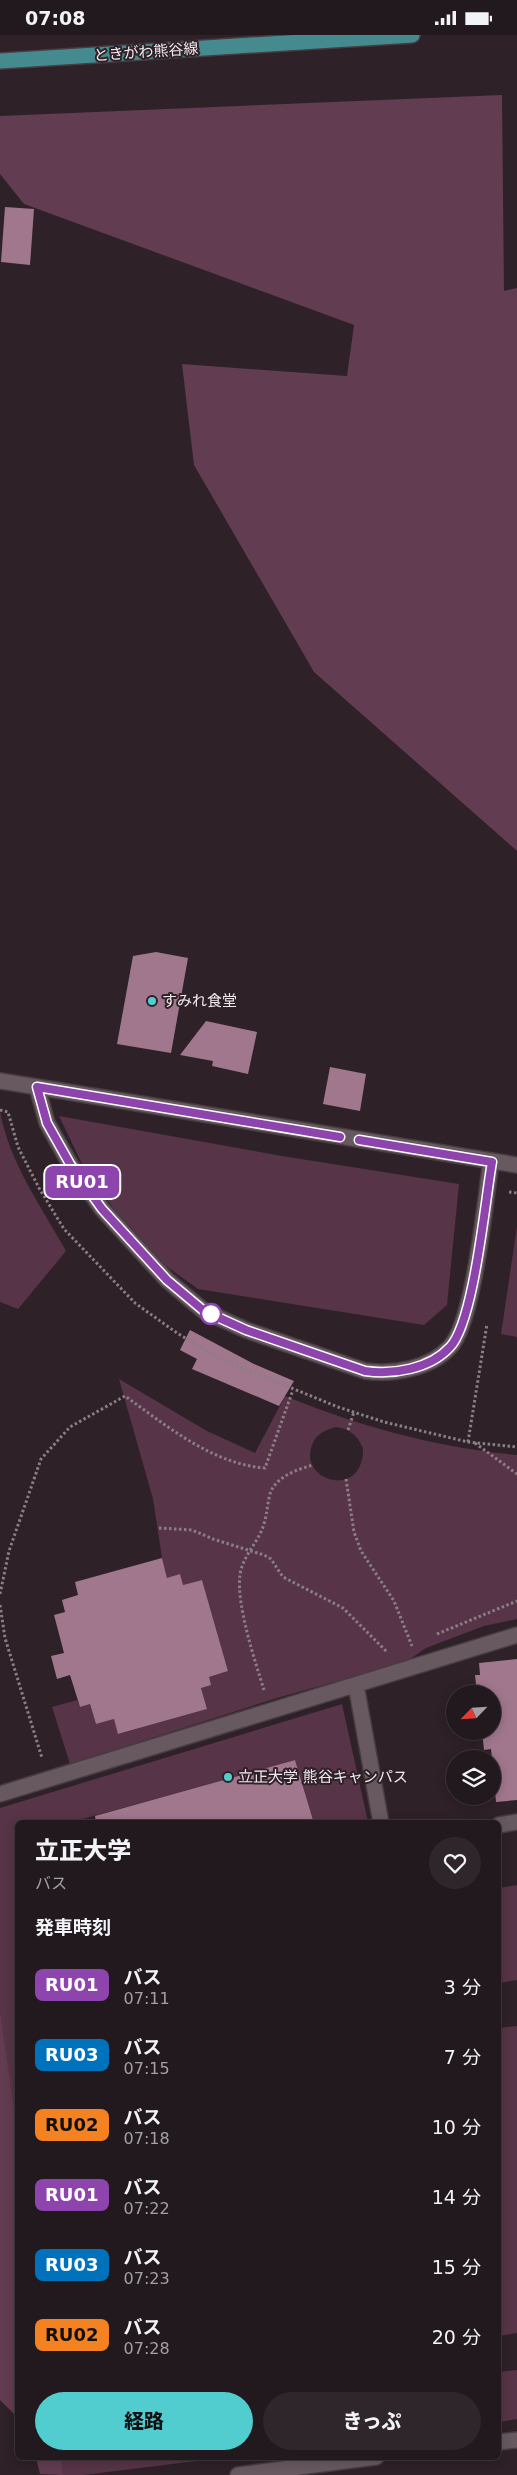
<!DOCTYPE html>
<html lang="ja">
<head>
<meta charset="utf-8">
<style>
  body { margin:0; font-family:"DejaVu Sans","Noto Sans JP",sans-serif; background:#2e262b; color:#f1f3f6; height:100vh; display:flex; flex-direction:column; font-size:19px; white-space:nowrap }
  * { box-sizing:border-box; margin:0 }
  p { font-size:16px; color:#a2a0a4 }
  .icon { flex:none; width:28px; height:28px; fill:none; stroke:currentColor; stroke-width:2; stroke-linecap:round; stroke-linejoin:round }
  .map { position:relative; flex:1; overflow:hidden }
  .details { position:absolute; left:15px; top:1785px; width:486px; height:640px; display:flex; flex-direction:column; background:#22191e; border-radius:8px; box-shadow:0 2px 12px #0003,0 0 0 1px #3f383c }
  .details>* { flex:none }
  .badge { padding:0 10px; border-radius:8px; font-size:18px; line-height:32px }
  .needle { width:32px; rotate:245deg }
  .tools { position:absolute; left:446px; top:1650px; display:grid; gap:10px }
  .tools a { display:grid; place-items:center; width:55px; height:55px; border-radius:50%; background:#22191e; box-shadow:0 2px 12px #0003,0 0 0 1px #3f383c; font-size:25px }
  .map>.badge { position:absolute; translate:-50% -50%; box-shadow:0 0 0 2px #fff }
  h2 { padding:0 20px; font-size:19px; line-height:45px }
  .round { display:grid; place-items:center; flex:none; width:52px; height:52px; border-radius:26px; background:#2e262b }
  .summary { display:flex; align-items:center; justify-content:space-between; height:85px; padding:0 20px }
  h1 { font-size:24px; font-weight:800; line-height:38px }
  .primary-button { display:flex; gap:10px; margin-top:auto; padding:10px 20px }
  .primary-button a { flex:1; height:58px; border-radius:30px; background:#52cdcf; color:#111; font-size:20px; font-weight:800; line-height:58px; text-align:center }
  .primary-button a+a { background:#2e262b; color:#f1f3f6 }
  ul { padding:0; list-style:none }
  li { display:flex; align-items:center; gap:15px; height:70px; padding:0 20px }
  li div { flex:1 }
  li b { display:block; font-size:19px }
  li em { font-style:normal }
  li .badge { min-width:55px; font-weight:700; text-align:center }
  .status { display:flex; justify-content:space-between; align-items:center; height:35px; padding:0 25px; background:#22191e; direction:ltr }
  .status svg { height:14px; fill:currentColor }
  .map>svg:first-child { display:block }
  .green { fill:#573447; fill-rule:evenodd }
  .forest { fill:#623c51 }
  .building { fill:#a1778d }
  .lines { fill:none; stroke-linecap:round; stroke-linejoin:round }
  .minor-casing { stroke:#463c41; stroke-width:18 }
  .major-casing { stroke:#463c41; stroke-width:18 }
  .path { stroke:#8a7f85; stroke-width:3; stroke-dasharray:2.5 2.5; stroke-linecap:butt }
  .minor { stroke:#685960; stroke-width:15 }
  .major { stroke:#458a8e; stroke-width:15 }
  .line-casing { stroke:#fff; stroke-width:11 }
  .line { stroke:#8e44ad; stroke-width:8 }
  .poi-dot { fill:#52cdcf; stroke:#2e2128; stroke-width:2 }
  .stop-dot { fill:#fff; stroke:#8e44ad; stroke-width:2.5 }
  .labels { text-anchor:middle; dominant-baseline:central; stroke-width:4; stroke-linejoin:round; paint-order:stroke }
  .street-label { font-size:15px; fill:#f2e9ed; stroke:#2e2128 }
  .poi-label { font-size:15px; fill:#f2e9ed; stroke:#2e2128; text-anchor:start }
</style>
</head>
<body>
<div class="status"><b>07:08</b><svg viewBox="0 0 49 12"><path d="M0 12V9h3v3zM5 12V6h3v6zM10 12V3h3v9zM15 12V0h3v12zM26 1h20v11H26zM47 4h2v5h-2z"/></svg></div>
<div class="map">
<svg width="517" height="2440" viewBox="0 0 517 2440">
  <rect width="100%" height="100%" fill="#2e2128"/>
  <g class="green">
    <path d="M0 1076C9 1127 41 1171 66 1216L18 1274 0 1267Z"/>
    <path d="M59 1081 282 1121 459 1149 447 1270 424 1290 198 1254 166 1231 127 1192 84 1133Z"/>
    <path d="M517 1191V1302L501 1299Z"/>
    <path d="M119 1344 207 1396 255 1418 285 1361C358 1391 438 1413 517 1420V1584L484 1591 426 1613 406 1627 277 1663 70 1729 52 1672 77 1665 80 1672 90 1669 96 1689 114 1684 119 1699 207 1674 201 1653 209 1642 228 1636 202 1545 183 1550 167 1543 162 1523 153 1464ZM336 1392C350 1394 357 1400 363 1413 364 1465 298 1447 312 1410 316 1399 325 1395 336 1392Z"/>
    <path d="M342 1669 368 1787H314L295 1725 72 1787 18 1788 17 2103 0 1975V1773Z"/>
    <path d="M517 1850V1945L499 1948V1853Z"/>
    <path d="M517 1991V2298L499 2301V1993Z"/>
    <path d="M517 2335V2384L499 2387V2337Z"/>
    <path d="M61 2423H220L84 2440H63Z"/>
  </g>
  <g class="forest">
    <path d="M502 60 504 256 517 253V816L314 637 194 430 182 329 347 341 354 290 24 169 0 139V81Z"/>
    <path d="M0 1975 18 2103 17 2382 0 2365Z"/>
    <path d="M36 2423H61L63 2440 40 2439Z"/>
  </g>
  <g class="building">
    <path d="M5 172 34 174 30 230 1 227Z"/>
    <path d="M156 917 188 923 171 1018 117 1009 133 921Z"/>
    <path d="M206 986 257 997 248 1039 212 1031 213 1026 180 1020Z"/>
    <path d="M330 1032 366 1039 360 1076 323 1069Z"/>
    <path d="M190 1295 254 1329 294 1346 279 1371 192 1334 197 1324 180 1315Z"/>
    <path d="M162 1523 167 1543 180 1539 183 1550 202 1545 228 1636 209 1642 211 1650 201 1653 207 1674 118 1699 114 1684 96 1689 90 1669 80 1672 70 1640 57 1644 51 1621 64 1618 54 1580 65 1577 62 1565 78 1560 75 1547Z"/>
    <path d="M517 1624V1765L496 1767 491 1714 484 1715 482 1696H492V1659H477L475 1640H480L479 1628Z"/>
    <path d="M295 1725 314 1788H96L95 1781Z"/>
  </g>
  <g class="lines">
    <defs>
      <g id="minor">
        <path d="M0 1046 517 1130"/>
        <path d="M37 1052 47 1088 70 1129 102 1174 167 1245 204 1276 246 1295 365 1336C392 1340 430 1334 450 1312 474 1287 485 1166 491 1127"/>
        <path d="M356 1650 381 1788"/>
        <path d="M0 1759 517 1600"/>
        <path d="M499 1790 517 1787"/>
        <path d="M499 2407 517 2405"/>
        <path d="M238 2440 376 2422"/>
      </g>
      <path id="major" d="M0 26 412 0"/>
    </defs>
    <use href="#minor" class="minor-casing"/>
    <use href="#major" class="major-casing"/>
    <g class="path">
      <path d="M0 1075 8 1077 18 1112 39 1153 64 1194 135 1268 177 1298 220 1324 338 1372 384 1387 468 1407 517 1412"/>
      <path d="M509 1157 517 1158"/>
      <path d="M348 1395 354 1377"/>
      <path d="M468 1407 487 1289"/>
      <path d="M475 1408 517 1439"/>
      <path d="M346 1444 354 1497 361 1516 394 1566 412 1611"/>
      <path d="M159 1493 192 1495 213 1504 264 1520 271 1524 283 1542 343 1573 387 1617"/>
      <path d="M0 1559 9 1516 41 1424 70 1392 125 1361C167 1391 212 1429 265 1433L293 1355"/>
      <path d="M0 1570 5 1603 42 1723"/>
      <path d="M437 1599 517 1566"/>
      <path d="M264 1655C255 1626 236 1569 240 1540 242 1522 257 1509 263 1492 267 1481 267 1470 270 1459 275 1442 298 1434 313 1430"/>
    </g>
    <use href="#minor" class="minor"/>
    <use href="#major" class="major"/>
  </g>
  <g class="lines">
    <defs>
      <path id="line" d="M340 1102 37 1052 47 1088 70 1129 102 1174 167 1245 204 1276 246 1295 365 1336C393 1340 430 1334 450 1312 474 1287 485 1166 492 1127L359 1105"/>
    </defs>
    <use href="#line" class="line-casing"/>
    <use href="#line" class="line"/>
  </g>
  <g class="poi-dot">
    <circle cx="152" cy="966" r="5"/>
    <circle cx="228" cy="1742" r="5"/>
  </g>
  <circle class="stop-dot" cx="211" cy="1279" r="10"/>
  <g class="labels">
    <g class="street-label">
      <text transform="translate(146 17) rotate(-4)">ときがわ熊谷線</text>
    </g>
    <g class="poi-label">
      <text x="162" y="966">すみれ食堂</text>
      <text x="238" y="1742">立正大学 熊谷キャンパス</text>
    </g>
  </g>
</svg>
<div class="tools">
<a><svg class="needle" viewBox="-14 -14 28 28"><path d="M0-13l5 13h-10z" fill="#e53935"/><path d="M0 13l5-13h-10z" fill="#a2a0a4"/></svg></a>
<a><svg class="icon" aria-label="layers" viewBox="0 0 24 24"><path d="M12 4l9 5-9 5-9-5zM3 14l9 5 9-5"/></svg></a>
</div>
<b class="badge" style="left:82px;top:1147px;background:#8e44ad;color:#fff">RU01</b>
<section class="details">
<div class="summary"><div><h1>立正大学</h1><p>バス</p></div><a class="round"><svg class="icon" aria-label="heart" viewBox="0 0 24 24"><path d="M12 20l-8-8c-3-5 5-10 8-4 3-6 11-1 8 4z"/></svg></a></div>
<h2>発車時刻</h2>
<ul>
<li><span class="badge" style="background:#8e44ad;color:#fff">RU01</span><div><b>バス</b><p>07:11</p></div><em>3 分</em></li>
<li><span class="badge" style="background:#0072bc;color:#fff">RU03</span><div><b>バス</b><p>07:15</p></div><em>7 分</em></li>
<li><span class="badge" style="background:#f58220;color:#111">RU02</span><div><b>バス</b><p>07:18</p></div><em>10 分</em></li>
<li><span class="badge" style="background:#8e44ad;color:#fff">RU01</span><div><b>バス</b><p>07:22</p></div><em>14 分</em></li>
<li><span class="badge" style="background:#0072bc;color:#fff">RU03</span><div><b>バス</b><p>07:23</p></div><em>15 分</em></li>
<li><span class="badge" style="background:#f58220;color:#111">RU02</span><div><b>バス</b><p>07:28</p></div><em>20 分</em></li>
</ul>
<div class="primary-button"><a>経路</a><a>きっぷ</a></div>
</section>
</div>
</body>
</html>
